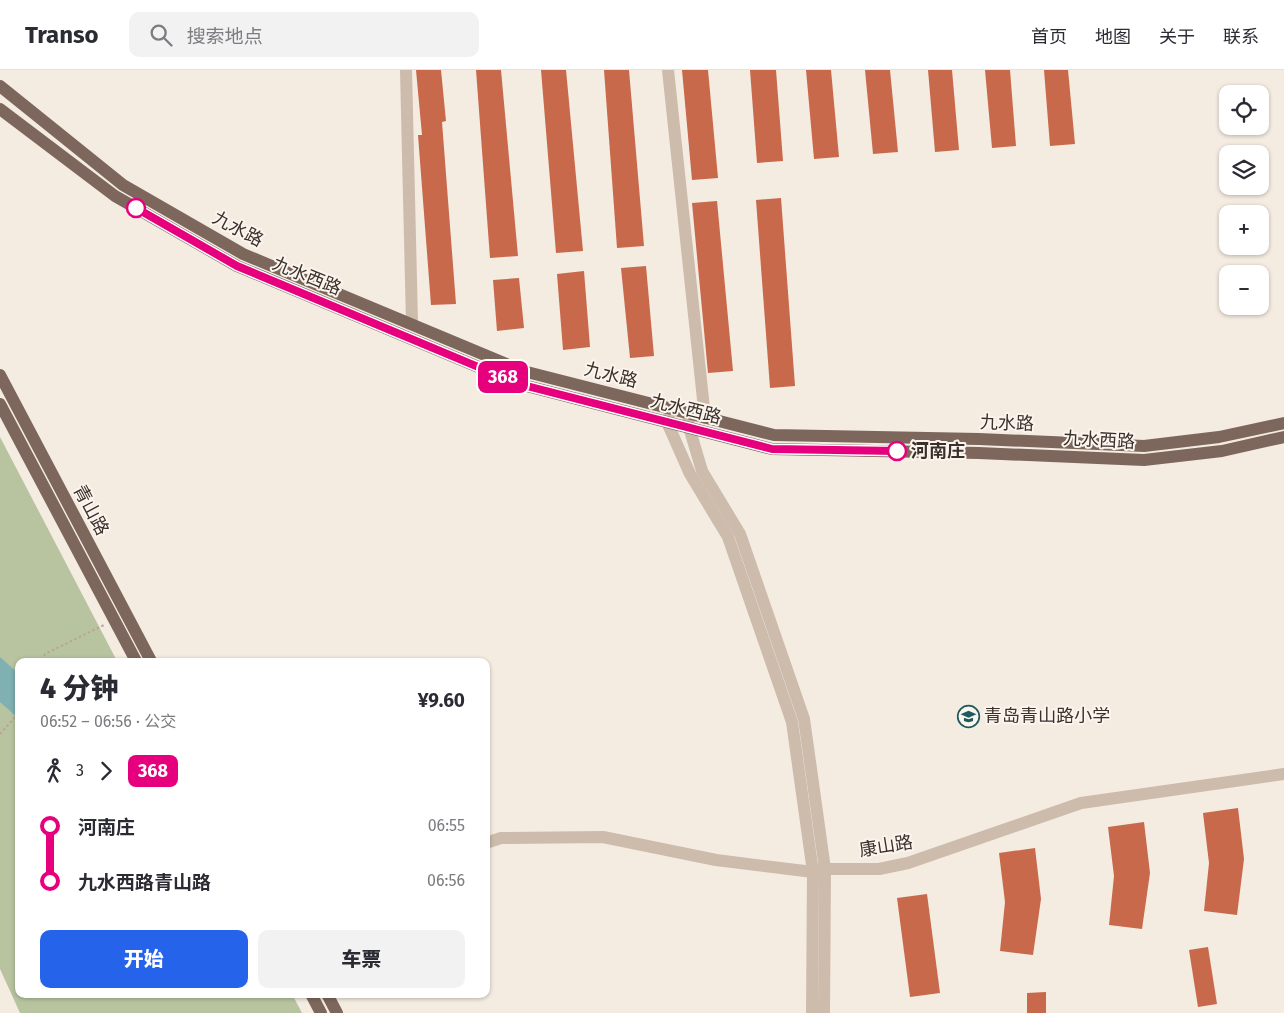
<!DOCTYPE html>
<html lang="zh">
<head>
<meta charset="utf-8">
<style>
  body { margin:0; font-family:"Fira Sans","Noto Sans SC",sans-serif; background:#f2f2f3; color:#2b2b33; height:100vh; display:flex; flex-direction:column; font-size:19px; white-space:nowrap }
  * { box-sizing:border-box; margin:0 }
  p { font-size:16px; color:#7c7c81 }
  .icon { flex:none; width:28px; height:28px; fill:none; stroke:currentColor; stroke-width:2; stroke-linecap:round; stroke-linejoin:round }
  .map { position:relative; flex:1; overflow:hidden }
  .side { position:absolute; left:15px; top:588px; width:475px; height:340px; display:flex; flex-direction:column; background:#fff; border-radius:10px; box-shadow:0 1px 4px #0004 }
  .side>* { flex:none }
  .badge { padding:0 10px; border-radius:8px; font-size:18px; line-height:32px }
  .controls { position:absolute; left:1219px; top:15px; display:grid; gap:10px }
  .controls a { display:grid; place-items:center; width:50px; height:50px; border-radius:10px; background:#fff; box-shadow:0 1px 4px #0004; font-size:25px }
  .map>.badge { position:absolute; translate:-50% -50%; box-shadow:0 0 0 2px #fff }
  .legs { display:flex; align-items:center; gap:8px; height:55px; padding:0 25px; font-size:16px }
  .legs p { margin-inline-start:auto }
  .summary { display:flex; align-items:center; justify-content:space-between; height:85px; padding:0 25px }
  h1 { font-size:28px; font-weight:800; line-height:38px }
  .primary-button { display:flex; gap:10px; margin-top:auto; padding:10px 25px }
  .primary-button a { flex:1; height:58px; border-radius:10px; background:#2563eb; color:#fff; font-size:20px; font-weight:800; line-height:58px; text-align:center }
  .primary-button a+a { background:#f2f2f3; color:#2b2b33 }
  ul { padding:0 25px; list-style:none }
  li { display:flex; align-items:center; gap:18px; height:55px; font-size:19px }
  li i { display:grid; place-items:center; width:8px; height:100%; margin:0 6px; background:currentColor }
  li i::after { content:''; width:12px; height:12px; margin:-6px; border:4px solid; border-radius:50%; background:#fff }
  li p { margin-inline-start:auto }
  li:first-child i { background:linear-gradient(#0000 50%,currentColor 0) }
  li:last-child i { background:linear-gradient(currentColor 50%,#0000 0) }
  header { display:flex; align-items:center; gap:30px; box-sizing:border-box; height:70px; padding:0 25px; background:#fff; border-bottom:1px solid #e1e1e2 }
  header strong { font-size:24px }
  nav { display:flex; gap:28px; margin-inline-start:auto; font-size:18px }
  .search { width:350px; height:45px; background:#f2f2f3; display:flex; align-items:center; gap:12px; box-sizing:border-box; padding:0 18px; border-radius:10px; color:#7c7c81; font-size:19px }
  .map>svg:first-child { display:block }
  .green { fill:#b8c4a0 }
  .water { fill:#7fb0b2 }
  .building { fill:#c8694b }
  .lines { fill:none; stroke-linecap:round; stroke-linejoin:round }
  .path { stroke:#b9a596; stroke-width:2; stroke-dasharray:2.5 2.5; stroke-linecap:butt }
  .minor { stroke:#cdbbac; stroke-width:12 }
  .major { stroke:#7d675c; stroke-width:12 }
  .line-1-casing { stroke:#fff; stroke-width:11 }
  .line-1 { stroke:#e6007e; stroke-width:8 }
  .stop-1-dot { fill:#fff; stroke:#e6007e; stroke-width:2.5 }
  .labels { text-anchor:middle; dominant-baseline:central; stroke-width:4; stroke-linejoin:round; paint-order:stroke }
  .street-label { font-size:18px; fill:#3b302b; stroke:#fbf5ee }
  .stop-label { font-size:18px; font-weight:bold; fill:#3b302b; stroke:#fbf5ee; text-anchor:start }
  .poi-label { font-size:18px; fill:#3b302b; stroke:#fbf5ee; text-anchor:start }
</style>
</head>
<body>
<header>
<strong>Transo</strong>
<div class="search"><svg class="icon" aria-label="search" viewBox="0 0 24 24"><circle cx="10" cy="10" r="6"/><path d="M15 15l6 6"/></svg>搜索地点</div>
<nav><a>首页</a><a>地图</a><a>关于</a><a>联系</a></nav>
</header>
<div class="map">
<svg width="1284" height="943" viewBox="0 0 1284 943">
  <rect width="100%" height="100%" fill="#f4ebe1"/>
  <path class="green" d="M0 367 117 591H19V924H292L302 943H20L0 899Z"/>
  <path class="water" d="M0 587 19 604V649L0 632Z"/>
  <g class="building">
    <path d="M416 0H441L446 51 442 52 456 234 431 235 418 65H422Z"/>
    <path d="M476 0H501L518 186 490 188Z"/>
    <path d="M541 0H566L583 181 556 183Z"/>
    <path d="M604 0H629L644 176 617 178Z"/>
    <path d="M682 0H708L718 108 692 110Z"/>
    <path d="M750 0H776L783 91 757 93Z"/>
    <path d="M806 0H831L839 87 814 89Z"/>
    <path d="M865 0H890L898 82 873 84Z"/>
    <path d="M928 0H952L959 80 935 82Z"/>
    <path d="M985 0H1010L1016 76 992 78Z"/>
    <path d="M1044 0H1068L1075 74 1050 76Z"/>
    <path d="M781 128 795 316 770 318 756 130Z"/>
    <path d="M717 131 733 301 708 303 692 133Z"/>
    <path d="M646 196 654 286 630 288 621 198Z"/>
    <path d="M584 201 590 277 563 280 557 204Z"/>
    <path d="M519 208 524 258 497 261 493 210Z"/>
    <path d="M1238 738 1244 789 1237 845 1204 841 1209 793 1203 743Z"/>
    <path d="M1144 752 1150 803 1142 859 1109 855 1114 806 1108 757Z"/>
    <path d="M1035 778 1041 829 1033 885 1000 881 1005 832 999 783Z"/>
    <path d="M927 824 940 923 910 927 897 828Z"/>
    <path d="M1208 877 1217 934 1198 937 1189 880Z"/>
    <path d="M1046 922V943H1027V923Z"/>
  </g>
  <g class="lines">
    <g class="path">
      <path d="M43 591 45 584 104 555"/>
      <path d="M0 664 19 643"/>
    </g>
    <g class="minor">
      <path d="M406 0 412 253"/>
      <path d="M668 0 705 348"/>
      <path d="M671 339 667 352 690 404 728 467 792 652 813 802 812 943"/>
      <path d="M688 343 689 357 702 401 740 464 804 649 825 799 824 943"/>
      <path d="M486 773 501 768 603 767 716 790 813 802 825 799H879L908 793 1081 733 1284 704"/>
    </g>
    <g class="major">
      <path d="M0 16 123 115 243 184 523 301 774 365 979 369 1144 376 1219 367 1284 353"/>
      <path d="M0 39 115 126 237 196 519 314 772 379 979 383 1144 390 1222 381 1284 367"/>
      <path d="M0 305 151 591"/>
      <path d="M0 334 136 591"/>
      <path d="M311 924 321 943"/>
      <path d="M327 924 337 943"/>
    </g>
  </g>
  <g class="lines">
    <defs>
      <path id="line-1" d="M136 138 237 196 519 314 772 379 897 381"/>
    </defs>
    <use href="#line-1" class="line-1-casing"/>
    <use href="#line-1" class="line-1"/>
  </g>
  <defs>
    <symbol id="school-ring" viewBox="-11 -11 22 22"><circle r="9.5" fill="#fbf5ee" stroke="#1f5a5e" stroke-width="1.5"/><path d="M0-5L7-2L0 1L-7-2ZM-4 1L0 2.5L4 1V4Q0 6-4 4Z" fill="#1f5a5e"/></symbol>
  </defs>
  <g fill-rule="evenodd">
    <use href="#school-ring" x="956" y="634" width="25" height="25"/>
  </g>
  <g class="stop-1-dot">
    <circle cx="136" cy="138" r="9"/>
    <circle cx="897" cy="381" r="9"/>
  </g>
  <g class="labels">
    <g class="street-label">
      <text transform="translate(238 159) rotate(28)">九水路</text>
      <text transform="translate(307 206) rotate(22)">九水西路</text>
      <text transform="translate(611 305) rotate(14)">九水路</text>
      <text transform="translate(686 339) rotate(14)">九水西路</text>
      <text transform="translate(1007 353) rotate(2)">九水路</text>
      <text transform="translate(1099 370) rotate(3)">九水西路</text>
      <text transform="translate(91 440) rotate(62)">青山路</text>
      <text transform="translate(886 776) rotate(-9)">康山路</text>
    </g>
    <g class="stop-label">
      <text x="911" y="381">河南庄</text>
    </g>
    <g class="poi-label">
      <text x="984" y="646">青岛青山路小学</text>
    </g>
  </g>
</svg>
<div class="controls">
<a><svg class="icon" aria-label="locate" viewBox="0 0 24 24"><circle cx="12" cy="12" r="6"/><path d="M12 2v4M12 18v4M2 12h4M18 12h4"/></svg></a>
<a><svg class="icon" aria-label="layers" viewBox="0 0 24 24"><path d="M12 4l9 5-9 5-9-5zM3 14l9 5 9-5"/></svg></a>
<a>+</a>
<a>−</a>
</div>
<b class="badge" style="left:503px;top:307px;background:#e6007e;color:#fff">368</b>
<section class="side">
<div class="summary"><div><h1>4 分钟</h1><p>06:52 – 06:56 · 公交</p></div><b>¥9.60</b></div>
<div class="legs"><svg class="icon" aria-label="walk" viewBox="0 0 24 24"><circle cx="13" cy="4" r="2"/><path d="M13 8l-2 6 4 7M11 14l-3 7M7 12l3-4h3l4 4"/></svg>3<svg class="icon" aria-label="forward" viewBox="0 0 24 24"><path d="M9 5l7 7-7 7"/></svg><b class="badge" style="background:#e6007e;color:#fff">368</b></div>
<ul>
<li><i style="color:#e6007e"></i><b>河南庄</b><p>06:55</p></li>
<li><i style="color:#e6007e"></i><b>九水西路青山路</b><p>06:56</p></li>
</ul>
<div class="primary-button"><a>开始</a><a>车票</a></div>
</section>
</div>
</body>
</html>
